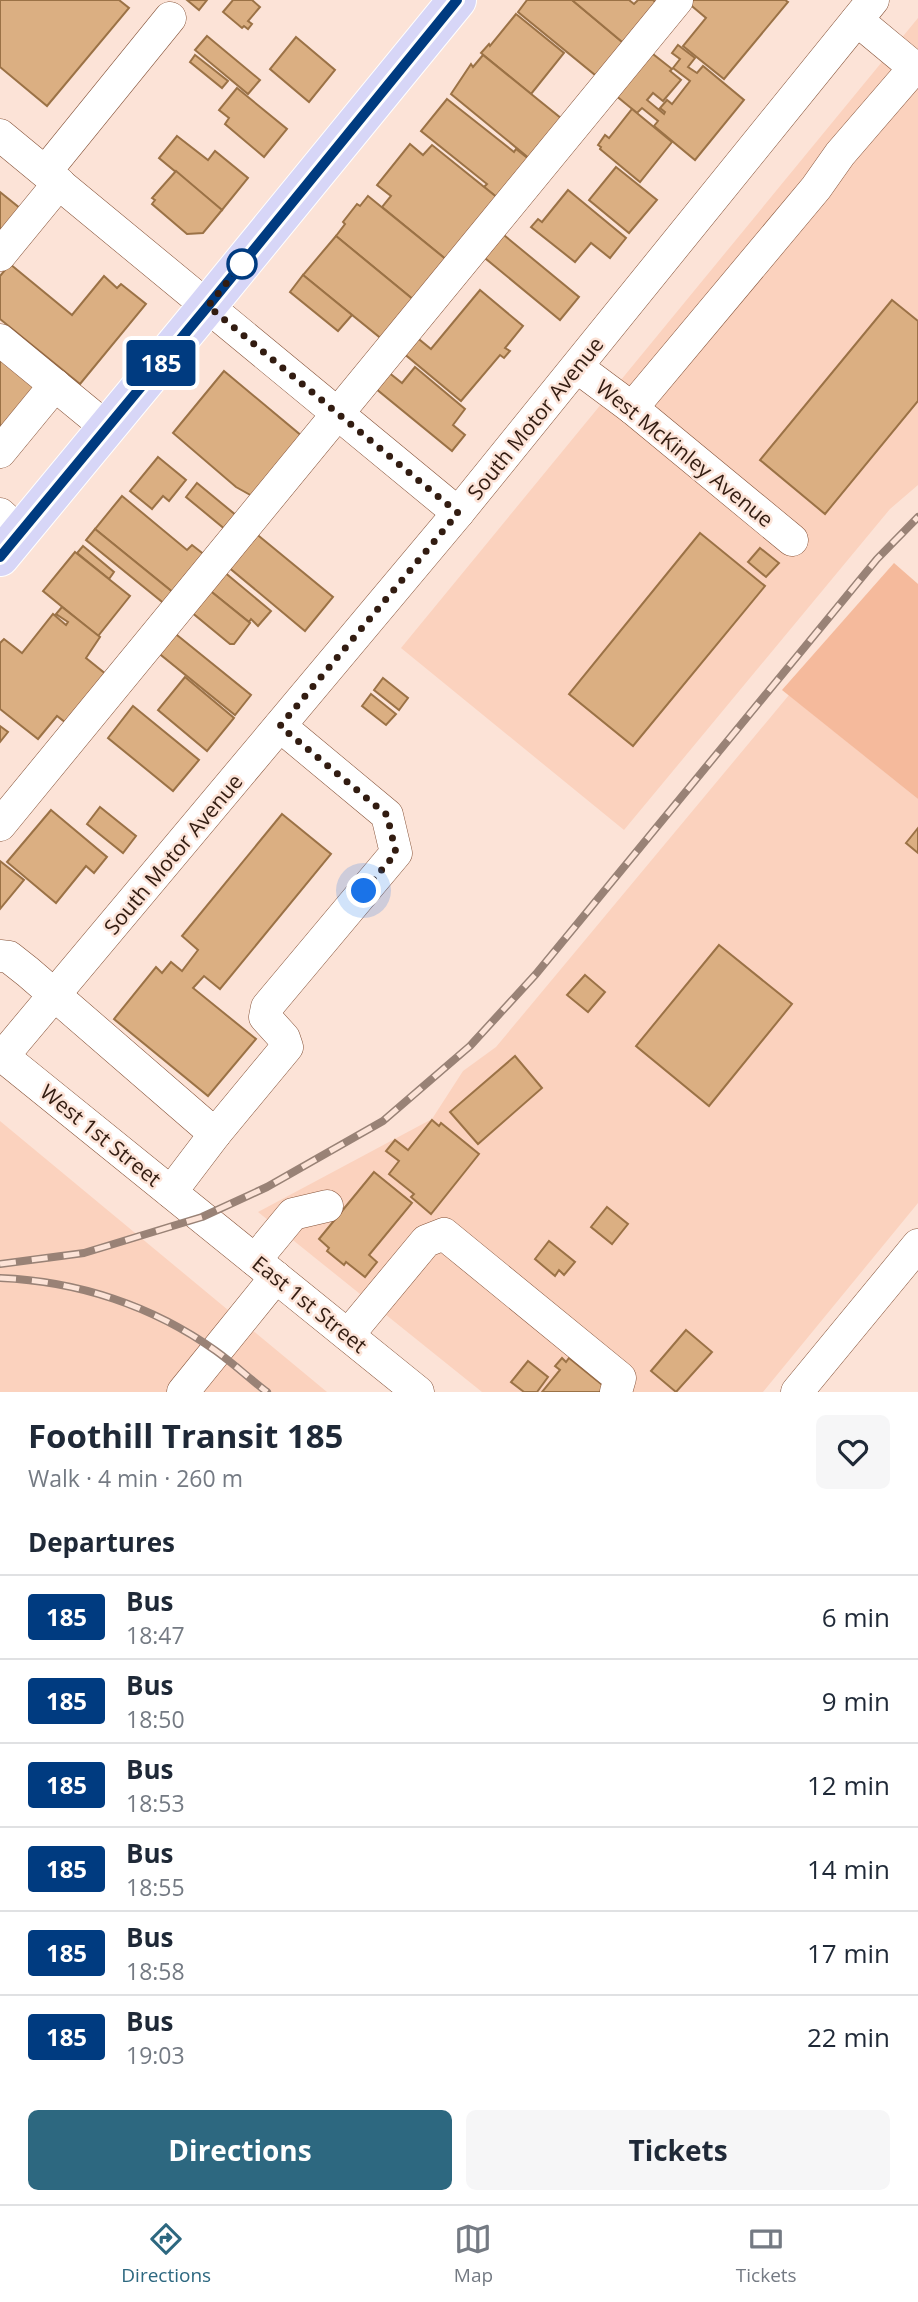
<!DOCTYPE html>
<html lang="en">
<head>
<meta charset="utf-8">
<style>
  body { margin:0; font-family:"Open Sans",sans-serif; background:#f6f6f7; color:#1f2937; height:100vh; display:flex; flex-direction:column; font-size:26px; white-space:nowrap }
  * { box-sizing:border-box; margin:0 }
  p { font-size:23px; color:#747a83 }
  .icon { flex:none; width:38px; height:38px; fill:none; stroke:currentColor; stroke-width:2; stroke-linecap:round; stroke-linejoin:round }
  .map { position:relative; height:1392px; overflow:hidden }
  .sheet { display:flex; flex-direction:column; background:#fff; flex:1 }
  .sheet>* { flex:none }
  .badge { padding:0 14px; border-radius:5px; font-size:24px; line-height:46px }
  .you { position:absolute; width:35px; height:35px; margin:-18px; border:5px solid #fff; border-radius:50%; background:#1a73e8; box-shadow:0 0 0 10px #1a73e833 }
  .map>.badge { position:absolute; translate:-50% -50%; box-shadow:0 0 0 4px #fff }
  h2 { padding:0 28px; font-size:26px; line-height:63px }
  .round { display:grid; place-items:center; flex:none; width:74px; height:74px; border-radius:10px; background:#f6f6f7 }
  .overview { display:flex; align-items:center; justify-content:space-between; height:119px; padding:0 28px }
  h1 { font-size:33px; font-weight:700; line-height:52px }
  .button { display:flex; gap:14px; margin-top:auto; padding:14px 28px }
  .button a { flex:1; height:80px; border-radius:10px; background:#2d6880; color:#fff; font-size:28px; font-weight:700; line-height:80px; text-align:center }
  .button a+a { background:#f6f6f7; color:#1f2937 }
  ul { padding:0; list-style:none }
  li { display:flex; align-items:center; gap:21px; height:84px; padding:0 28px; border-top:2px solid #e0e1e3 }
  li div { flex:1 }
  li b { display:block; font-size:26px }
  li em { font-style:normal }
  li .badge { min-width:77px; font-weight:700; text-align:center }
  .tab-bar { display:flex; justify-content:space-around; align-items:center; height:98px; border-top:2px solid #e0e1e3; background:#fff; font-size:19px; color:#747a83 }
  .tab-bar a { display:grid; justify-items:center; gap:4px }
  .tab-bar .active { color:#2d6880 }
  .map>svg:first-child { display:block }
  .built { fill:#fbd2be }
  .green { fill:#f5ba9c }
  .building { fill:#dbaf82; stroke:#9b7246; stroke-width:2 }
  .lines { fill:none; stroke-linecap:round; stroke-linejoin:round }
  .minor-casing { stroke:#855238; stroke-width:33 }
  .major-casing { stroke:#fff; stroke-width:40 }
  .minor { stroke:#fff; stroke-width:32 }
  .major { stroke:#d7d6f7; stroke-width:38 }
  .rail-casing { stroke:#998276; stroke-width:8 }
  .rail { stroke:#fce3d7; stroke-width:5; stroke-dasharray:16; stroke-linecap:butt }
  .line-casing { stroke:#fff; stroke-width:16 }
  .line { stroke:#003b80; stroke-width:10 }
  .walk { stroke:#321c11; stroke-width:7; stroke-dasharray:0 12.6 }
  .stop-dot { fill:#fff; stroke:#003b80; stroke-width:3.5 }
  .labels { text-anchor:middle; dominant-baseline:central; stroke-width:5; stroke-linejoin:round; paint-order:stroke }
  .street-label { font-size:21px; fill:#321c11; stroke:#fce3d7 }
</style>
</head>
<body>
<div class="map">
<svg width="918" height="1392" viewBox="0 0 918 1392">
  <rect width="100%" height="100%" fill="#fce3d7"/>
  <g class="built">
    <path d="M918 18V485L890 509 624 830 401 648Z"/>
    <path d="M789 695 918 799V1203L763 1392H482L258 1212 432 1119 463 1071 496 1047Z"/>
    <path d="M0 1121 327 1392H0Z"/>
  </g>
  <path class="green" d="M894 563 918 584V799L782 690Z"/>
  <g class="building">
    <path d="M0 0H119L129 8 47 106 0 67Z"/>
    <path d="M187 0H207L199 10Z"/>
    <path d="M233 0H252L260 7 248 21 252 24 248 29 244 26 242 28 223 12Z"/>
    <path d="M527 0H572L627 46 600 79 518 12Z"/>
    <path d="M572 0H629L634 4 638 0H653L660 6 627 46Z"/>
    <path d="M689 0H785L788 2 724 79 683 46 706 18 687 2Z"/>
    <path d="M516 14 564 53 531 94 481 53 489 44 490 46Z"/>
    <path d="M207 36 260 80 248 94 195 50Z"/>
    <path d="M296 37 335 70 309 102 270 69Z"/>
    <path d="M678 45 695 58 688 67 697 73 703 66 744 100 695 160 654 126 658 121 642 108 637 113 614 94 649 51 672 69 670 71 681 80 663 101 653 93 647 100 664 114 665 112 660 108 667 100 672 104 690 81 673 68 680 59 672 53Z"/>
    <path d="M195 55 228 81 222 88 190 62Z"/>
    <path d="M483 55 562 119 530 159 451 94 471 64 473 67Z"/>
    <path d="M237 88 287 129 264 157 225 124 229 118 219 110Z"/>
    <path d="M447 99 514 152 516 149 530 160 499 199 484 187 487 184 421 131Z"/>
    <path d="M632 109 672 142 640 182 600 149 601 147 598 145 605 135 609 138Z"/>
    <path d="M177 136 208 160 215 151 248 178 222 210 159 158Z"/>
    <path d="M410 144 423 155 432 145 499 199 448 261 382 207 391 196 377 185Z"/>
    <path d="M616 167 657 200 629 233 589 200Z"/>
    <path d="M176 171 222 210 203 233 187 234 152 204 155 200 152 198Z"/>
    <path d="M568 190 626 238 610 258 591 243 575 262 531 227 538 219 542 222Z"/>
    <path d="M0 192 21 209 0 235Z"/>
    <path d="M368 196 448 261 415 301 336 236 345 224 343 222 357 204 360 206Z"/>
    <path d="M499 231 579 297 560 320 480 254Z"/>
    <path d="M336 236 415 301 383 340 303 275Z"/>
    <path d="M10 264 72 315 104 276 117 288 121 284 146 304 80 384 0 319V276Z"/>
    <path d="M303 275 352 315 338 331 290 292Z"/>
    <path d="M480 290 523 326 505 348 510 351 504 358 500 355 461 401 402 352 415 336 431 349Z"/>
    <path d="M892 300 918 321V401L825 514 760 460Z"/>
    <path d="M0 344 43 380 0 432Z"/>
    <path d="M415 367 465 409 453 425 465 435 452 451 375 388 388 372 402 383Z"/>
    <path d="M224 371 303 437 254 497 236 487 173 433Z"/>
    <path d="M158 457 186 480 169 501 163 496 152 509 130 491Z"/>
    <path d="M197 483 237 516 226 530 186 497Z"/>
    <path d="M122 496 187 550 192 545 206 556 175 594 95 529Z"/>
    <path d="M95 529 175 594 166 605 86 540Z"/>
    <path d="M254 532 333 597 305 631 227 566Z"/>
    <path d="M700 533 765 586 633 746 569 694Z"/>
    <path d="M83 546 114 572 109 579 77 553Z"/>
    <path d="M760 548 779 563 766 577 748 562Z"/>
    <path d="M75 552 130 596 98 636 43 591Z"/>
    <path d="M223 571 271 611 258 626 251 619 249 622 208 589Z"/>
    <path d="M208 589 250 623 234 644H230L190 611Z"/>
    <path d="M62 607 100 637 86 658 107 675 70 726 57 716 38 739 0 709V643L4 639 22 653 53 614 66 625 68 622 56 614Z"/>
    <path d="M172 631 251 695 235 715 156 651Z"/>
    <path d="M185 677 234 718 207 751 158 710Z"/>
    <path d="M383 678 408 698 399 710 374 690Z"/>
    <path d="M371 694 396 714 386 725 362 706Z"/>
    <path d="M133 706 199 760 173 791 108 738Z"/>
    <path d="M0 726 8 732 0 742Z"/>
    <path d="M100 807 136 836 123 853 87 824Z"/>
    <path d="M51 810 107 857 94 873 86 866 56 903 7 862Z"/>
    <path d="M282 814 331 854 220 989 204 976 193 988 256 1039 208 1096 114 1019 156 967 162 973 171 962 182 971 198 950 182 936Z"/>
    <path d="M918 828V853L906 843Z"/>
    <path d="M0 861 24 880 0 909Z"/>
    <path d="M719 945 792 1004 709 1106 636 1046Z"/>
    <path d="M585 975 605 992 588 1012 567 995Z"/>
    <path d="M515 1056 542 1088 478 1144 450 1112Z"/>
    <path d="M432 1120 439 1126 441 1123 479 1154 431 1214 411 1197 414 1194 389 1174 399 1161 386 1151 395 1140 408 1150Z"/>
    <path d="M374 1172 412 1203 369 1255 377 1262 365 1277 346 1262 344 1265 327 1251 329 1248 319 1239Z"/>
    <path d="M607 1207 628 1224 612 1244 591 1227Z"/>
    <path d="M549 1241 575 1262 564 1275 559 1270 555 1276 535 1259Z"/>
    <path d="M686 1330 712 1352 676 1392 651 1371Z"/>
    <path d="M562 1358 566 1362 569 1358 606 1388 604 1392H542L560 1370 555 1366Z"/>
    <path d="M528 1361 548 1377 537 1392H524L511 1382Z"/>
  </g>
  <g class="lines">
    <defs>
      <g id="minor">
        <path d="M0 135 458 513"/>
        <path d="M46 171 170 18"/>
        <path d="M0 255 59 183"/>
        <path d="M0 340 107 428"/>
        <path d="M577 367 632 408 792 540"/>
        <path d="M632 408 816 188 840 154 909 74 910 64 857 20"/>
        <path d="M0 452 55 385"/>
        <path d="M0 514 20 532"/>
        <path d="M0 825 677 0"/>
        <path d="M0 956 9 957 28 972 215 1134 287 1047 284 1038 265 1017 267 1007 396 853 387 815 280 726"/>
        <path d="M0 1054 418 1392"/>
        <path d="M3 1056 458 513 873 0"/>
        <path d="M171 1192 215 1134"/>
        <path d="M255 1260 293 1214 327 1206"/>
        <path d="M348 1335 426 1241 444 1234 620 1378 616 1392"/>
        <path d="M183 1392 276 1277"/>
        <path d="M797 1392 918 1245"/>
      </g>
      <path id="major" d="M0 557 208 305 457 0"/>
    </defs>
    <use href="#minor" class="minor-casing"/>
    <use href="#major" class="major-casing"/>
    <use href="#minor" class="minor"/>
    <use href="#major" class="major"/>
    <defs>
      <g id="rail">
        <path d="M0 1264 84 1253 202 1217 267 1187 383 1121 470 1046 536 974 877 559 918 517"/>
        <path d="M0 1278C78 1281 153 1306 216 1351 234 1364 250 1379 267 1392"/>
      </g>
    </defs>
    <use href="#rail" class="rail-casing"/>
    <use href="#rail" class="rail"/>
  </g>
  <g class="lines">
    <defs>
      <path id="line" d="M0 557 208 306 457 0"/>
    </defs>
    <use href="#line" class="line-casing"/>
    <use href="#line" class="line"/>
    <path class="walk" d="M242 264 208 306 458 513 280 726 387 815 396 853 364 891"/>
  </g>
  <circle class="stop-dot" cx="242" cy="264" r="14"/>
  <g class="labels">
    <g class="street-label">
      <text transform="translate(535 418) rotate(-51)">South Motor Avenue</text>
      <text transform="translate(685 453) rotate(39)">West McKinley Avenue</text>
      <text transform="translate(173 854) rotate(-50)">South Motor Avenue</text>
      <text transform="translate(101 1135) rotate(39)">West 1st Street</text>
      <text transform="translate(310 1304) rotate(39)">East 1st Street</text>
    </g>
  </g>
</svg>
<div class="you" style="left:364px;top:891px"></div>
<b class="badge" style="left:161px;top:363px;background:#003b80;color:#fff">185</b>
</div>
<section class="sheet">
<div class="overview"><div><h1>Foothill Transit 185</h1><p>Walk · 4 min · 260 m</p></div><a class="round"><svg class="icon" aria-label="heart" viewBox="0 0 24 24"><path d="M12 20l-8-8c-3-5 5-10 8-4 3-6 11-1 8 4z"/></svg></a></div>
<h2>Departures</h2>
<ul>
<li><span class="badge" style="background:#003b80;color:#fff">185</span><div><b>Bus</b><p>18:47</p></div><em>6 min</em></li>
<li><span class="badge" style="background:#003b80;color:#fff">185</span><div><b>Bus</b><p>18:50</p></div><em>9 min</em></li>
<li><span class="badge" style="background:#003b80;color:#fff">185</span><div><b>Bus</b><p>18:53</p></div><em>12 min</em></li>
<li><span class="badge" style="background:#003b80;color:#fff">185</span><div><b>Bus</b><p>18:55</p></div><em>14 min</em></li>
<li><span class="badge" style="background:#003b80;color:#fff">185</span><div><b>Bus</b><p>18:58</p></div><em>17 min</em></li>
<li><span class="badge" style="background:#003b80;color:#fff">185</span><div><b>Bus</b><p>19:03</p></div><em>22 min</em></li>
</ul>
<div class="button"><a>Directions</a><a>Tickets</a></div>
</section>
<nav class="tab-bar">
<a class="active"><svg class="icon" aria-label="directions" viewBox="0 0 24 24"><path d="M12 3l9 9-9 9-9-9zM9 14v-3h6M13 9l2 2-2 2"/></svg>Directions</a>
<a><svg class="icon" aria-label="map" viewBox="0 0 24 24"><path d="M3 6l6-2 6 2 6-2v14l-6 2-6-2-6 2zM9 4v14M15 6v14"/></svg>Map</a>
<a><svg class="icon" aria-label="tickets" viewBox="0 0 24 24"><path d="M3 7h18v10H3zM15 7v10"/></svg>Tickets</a>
</nav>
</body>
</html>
